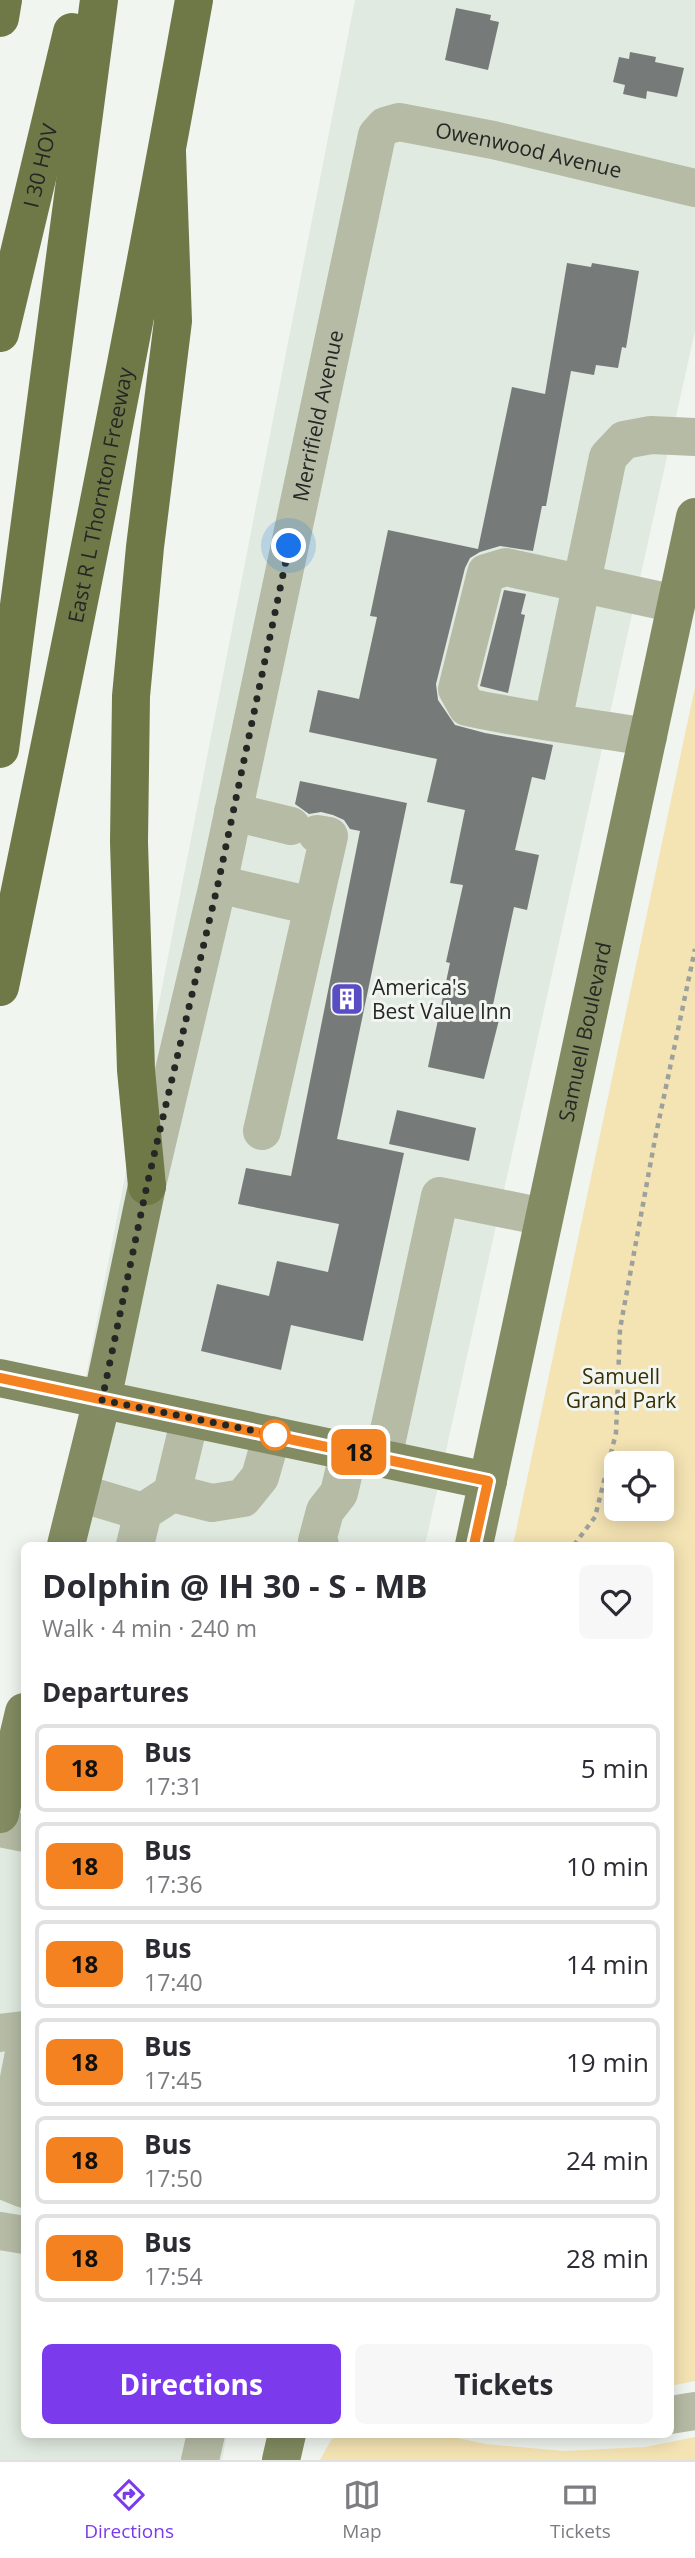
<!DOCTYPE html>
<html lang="en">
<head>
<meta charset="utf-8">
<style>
  body { margin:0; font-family:"Open Sans",sans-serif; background:#f7f7f7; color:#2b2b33; height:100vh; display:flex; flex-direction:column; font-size:26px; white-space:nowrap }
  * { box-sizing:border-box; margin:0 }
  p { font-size:23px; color:#7c7c81 }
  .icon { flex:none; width:38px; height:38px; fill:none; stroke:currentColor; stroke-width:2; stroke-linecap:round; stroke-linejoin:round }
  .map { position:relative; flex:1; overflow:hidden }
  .sheet { position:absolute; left:21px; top:1542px; width:653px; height:896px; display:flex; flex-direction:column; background:#fff; border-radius:10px; box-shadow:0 4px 18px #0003 }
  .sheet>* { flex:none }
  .badge { padding:0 14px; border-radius:10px; font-size:24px; line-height:46px }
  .buttons { position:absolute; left:604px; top:1451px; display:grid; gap:14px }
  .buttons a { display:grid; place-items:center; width:70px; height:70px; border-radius:10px; background:#fff; box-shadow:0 4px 18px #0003; font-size:35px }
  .you { position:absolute; width:35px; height:35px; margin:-18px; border:5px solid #fff; border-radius:50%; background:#1a73e8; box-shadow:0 0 0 10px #1a73e833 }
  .map>.badge { position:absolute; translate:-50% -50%; box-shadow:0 0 0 4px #fff }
  h2 { padding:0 21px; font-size:26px; line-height:63px }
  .round { display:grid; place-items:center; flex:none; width:74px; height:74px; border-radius:10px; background:#f7f7f7 }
  .headline { display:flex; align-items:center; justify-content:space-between; height:119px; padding:0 21px }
  h1 { font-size:33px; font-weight:700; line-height:52px }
  .button { display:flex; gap:14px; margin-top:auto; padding:14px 21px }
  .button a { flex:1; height:80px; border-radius:10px; background:#7c3aed; color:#fff; font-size:28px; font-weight:700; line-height:80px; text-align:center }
  .button a+a { background:#f7f7f7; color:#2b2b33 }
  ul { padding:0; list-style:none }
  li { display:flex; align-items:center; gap:21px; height:88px; margin:0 14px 10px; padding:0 7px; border:4px solid #e1e1e2; border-radius:10px }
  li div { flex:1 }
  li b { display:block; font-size:26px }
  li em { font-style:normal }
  li .badge { min-width:77px; font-weight:700; text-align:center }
  .dock { display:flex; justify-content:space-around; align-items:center; height:98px; border-top:2px solid #e1e1e2; background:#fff; font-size:19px; color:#7c7c81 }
  .dock a { display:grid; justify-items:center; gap:4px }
  .dock .current { color:#7c3aed }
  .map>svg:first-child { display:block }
  .built { fill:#e0eae0 }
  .green { fill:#f4e3b3; fill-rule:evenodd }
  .building { fill:#767b79 }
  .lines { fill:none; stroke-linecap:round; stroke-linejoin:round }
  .path { stroke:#9da19d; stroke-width:4.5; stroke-dasharray:5 5; stroke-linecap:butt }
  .minor { stroke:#b5bba4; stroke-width:38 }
  .major { stroke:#828b61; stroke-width:38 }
  .highway { stroke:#6f7948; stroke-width:38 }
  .line-casing { stroke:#fff; stroke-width:16 }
  .line { stroke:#f58220; stroke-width:10 }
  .walk { stroke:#252725; stroke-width:7; stroke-dasharray:0 12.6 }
  .stop-dot { fill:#fff; stroke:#f58220; stroke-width:3.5 }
  .labels { text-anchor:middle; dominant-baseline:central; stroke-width:6; stroke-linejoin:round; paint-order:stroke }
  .street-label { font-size:21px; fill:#252725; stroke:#f0f5f0 }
  .poi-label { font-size:21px; fill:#252725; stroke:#f0f5f0; text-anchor:start }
  .park-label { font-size:21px; fill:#3a2d02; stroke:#f0f5f0 }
</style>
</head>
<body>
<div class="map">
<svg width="695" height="2460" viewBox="0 0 695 2460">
  <rect width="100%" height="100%" fill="#f0f5f0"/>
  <g class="built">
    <path d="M355 0H695V331L425 1545H53Z"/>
    <path d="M24 1689V2434H227L222 2460H0V1814Z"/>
  </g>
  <g class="green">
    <path d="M695 687V2381L670 2386V1545H513ZM616 1463H662V1508H616Z"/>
    <path d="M340 2434H439L486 2444 564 2451 645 2447 695 2437V2460H320L331 2440Z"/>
  </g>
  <g class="building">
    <path d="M456 8 491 15 490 20 499 22 488 70 445 60Z"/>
    <path d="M630 52 656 57 655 62 684 68 677 97 647 91 646 99 623 94 625 85 613 82 619 57 629 59Z"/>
    <path d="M567 263 591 267 592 263 639 271 626 348 622 347 618 368 596 365 594 375 571 371 546 506H542L533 551 500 546 480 552 470 558 465 568 436 684 438 700 455 725 485 733 553 745 545 780 532 777 515 850 539 855 527 910 514 907 491 1014 500 1016 484 1079 428 1067 450 963 446 962 463 885 450 883 465 810 427 802 437 759 309 732 318 690 359 699 377 617 370 616 388 530 478 549 512 387 545 394Z"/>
    <path d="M504 590 526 594 521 614 525 615 508 693 480 686Z"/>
    <path d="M300 781 407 803 337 1139 404 1153 363 1341 291 1325 281 1370 201 1351 217 1284 269 1296 277 1261 328 1272 339 1224 238 1204 246 1168 291 1176 360 831 350 829 344 820 333 815 321 812 309 814 295 804Z"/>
    <path d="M397 1110 476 1128 469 1161 389 1144Z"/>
  </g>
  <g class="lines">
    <path class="path" d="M574 1545 595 1517 616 1433 620 1329 655 1139 695 949"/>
    <g class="minor">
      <path d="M553 721 608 457 624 440 651 435 695 437"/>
      <path d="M648 737C587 727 526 720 467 707L457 689 486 573 506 567 676 604"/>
      <path d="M233 812 291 826"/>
      <path d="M218 884 312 906"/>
      <path d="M262 1131 329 836 317 834"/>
      <path id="s1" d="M148 1181 218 884 377 135 385 126 399 122 493 140 695 188"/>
      <path d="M383 1458 440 1196 544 1217"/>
      <path d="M80 1493 143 1512"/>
      <path d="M172 1493 212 1503 243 1498 260 1477 272 1435"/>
      <path d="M135 1545 143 1512 172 1493 190 1418"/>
      <path d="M320 1545 317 1541 325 1511 339 1493 349 1450"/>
      <path d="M0 1828 24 1833"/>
      <path d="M0 2033 24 2030"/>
      <path d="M24 2053 2 2166V2180L24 2189"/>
      <path d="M0 2231 24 2235"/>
      <path d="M670 2415 695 2411"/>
      <path d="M200 2460 206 2434"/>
    </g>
    <g class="major">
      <path d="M0 1378 488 1481"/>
      <path d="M66 1545 102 1400 147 1186"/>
      <path id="s2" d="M474 1545 695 517"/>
      <path d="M0 1814 24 1712"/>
      <path d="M281 2460 287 2434"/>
    </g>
    <g class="highway">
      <path d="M0 18 3 0"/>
      <path id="s3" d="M0 333 72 32"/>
      <path d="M0 749 99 0"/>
      <path id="s4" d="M0 987C68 659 135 330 194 0"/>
      <path d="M147 1186 136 1070 129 842 131 696 145 547 173 321 167 152"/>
    </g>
  </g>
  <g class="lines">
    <defs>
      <path id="line" d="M0 1378 488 1481 474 1545"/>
    </defs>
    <use href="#line" class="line-casing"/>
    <use href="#line" class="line"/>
    <path class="walk" d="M275 1435 102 1400 147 1185 218 884 289 546"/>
  </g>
  <defs>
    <symbol id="building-square" viewBox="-11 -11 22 22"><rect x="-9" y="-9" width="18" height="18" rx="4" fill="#594dc5" stroke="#f0f5f0"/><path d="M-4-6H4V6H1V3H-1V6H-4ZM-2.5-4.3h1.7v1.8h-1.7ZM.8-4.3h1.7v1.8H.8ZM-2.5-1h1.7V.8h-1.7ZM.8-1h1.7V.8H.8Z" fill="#fff"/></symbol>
  </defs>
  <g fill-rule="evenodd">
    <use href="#building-square" x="328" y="980" width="38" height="38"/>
  </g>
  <circle class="stop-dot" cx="275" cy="1435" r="14"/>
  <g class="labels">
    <g class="street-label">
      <text stroke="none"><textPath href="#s1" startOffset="1230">Owenwood Avenue</textPath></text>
      <text stroke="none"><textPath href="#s3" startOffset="172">I 30 HOV</textPath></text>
      <text stroke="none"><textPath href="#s1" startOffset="784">Merrifield Avenue</textPath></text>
      <text stroke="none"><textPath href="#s4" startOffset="502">East R L Thornton Freeway</textPath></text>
      <text stroke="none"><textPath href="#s2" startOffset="525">Samuell Boulevard</textPath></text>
    </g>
    <g class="poi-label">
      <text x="372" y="987">America's<tspan x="372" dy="24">Best Value Inn</tspan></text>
    </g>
    <g class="park-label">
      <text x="621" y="1376">Samuell<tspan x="621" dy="24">Grand Park</tspan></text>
    </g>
  </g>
</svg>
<div class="buttons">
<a><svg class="icon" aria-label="locate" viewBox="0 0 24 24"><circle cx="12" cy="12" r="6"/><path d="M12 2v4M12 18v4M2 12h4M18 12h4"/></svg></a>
</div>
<div class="you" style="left:289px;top:546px"></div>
<b class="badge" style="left:359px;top:1452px;background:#f58220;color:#111">18</b>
<section class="sheet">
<div class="headline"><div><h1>Dolphin @ IH 30 - S - MB</h1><p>Walk · 4 min · 240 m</p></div><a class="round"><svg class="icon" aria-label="heart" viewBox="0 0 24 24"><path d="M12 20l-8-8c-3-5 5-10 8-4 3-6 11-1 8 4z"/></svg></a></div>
<h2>Departures</h2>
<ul>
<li><span class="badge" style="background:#f58220;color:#111">18</span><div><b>Bus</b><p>17:31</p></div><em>5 min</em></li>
<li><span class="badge" style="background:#f58220;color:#111">18</span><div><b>Bus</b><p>17:36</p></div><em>10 min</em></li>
<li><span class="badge" style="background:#f58220;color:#111">18</span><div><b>Bus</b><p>17:40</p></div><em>14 min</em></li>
<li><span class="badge" style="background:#f58220;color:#111">18</span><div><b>Bus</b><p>17:45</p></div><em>19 min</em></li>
<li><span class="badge" style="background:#f58220;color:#111">18</span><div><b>Bus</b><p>17:50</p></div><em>24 min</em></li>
<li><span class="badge" style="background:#f58220;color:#111">18</span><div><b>Bus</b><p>17:54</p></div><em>28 min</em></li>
</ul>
<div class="button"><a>Directions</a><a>Tickets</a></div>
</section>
</div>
<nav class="dock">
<a class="current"><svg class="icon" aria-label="directions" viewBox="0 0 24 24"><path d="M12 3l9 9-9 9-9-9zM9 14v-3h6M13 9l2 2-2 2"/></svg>Directions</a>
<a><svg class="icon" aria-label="map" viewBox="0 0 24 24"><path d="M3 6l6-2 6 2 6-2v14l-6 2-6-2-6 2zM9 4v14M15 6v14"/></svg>Map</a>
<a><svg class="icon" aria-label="tickets" viewBox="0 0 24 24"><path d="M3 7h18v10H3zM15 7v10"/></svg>Tickets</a>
</nav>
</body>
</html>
